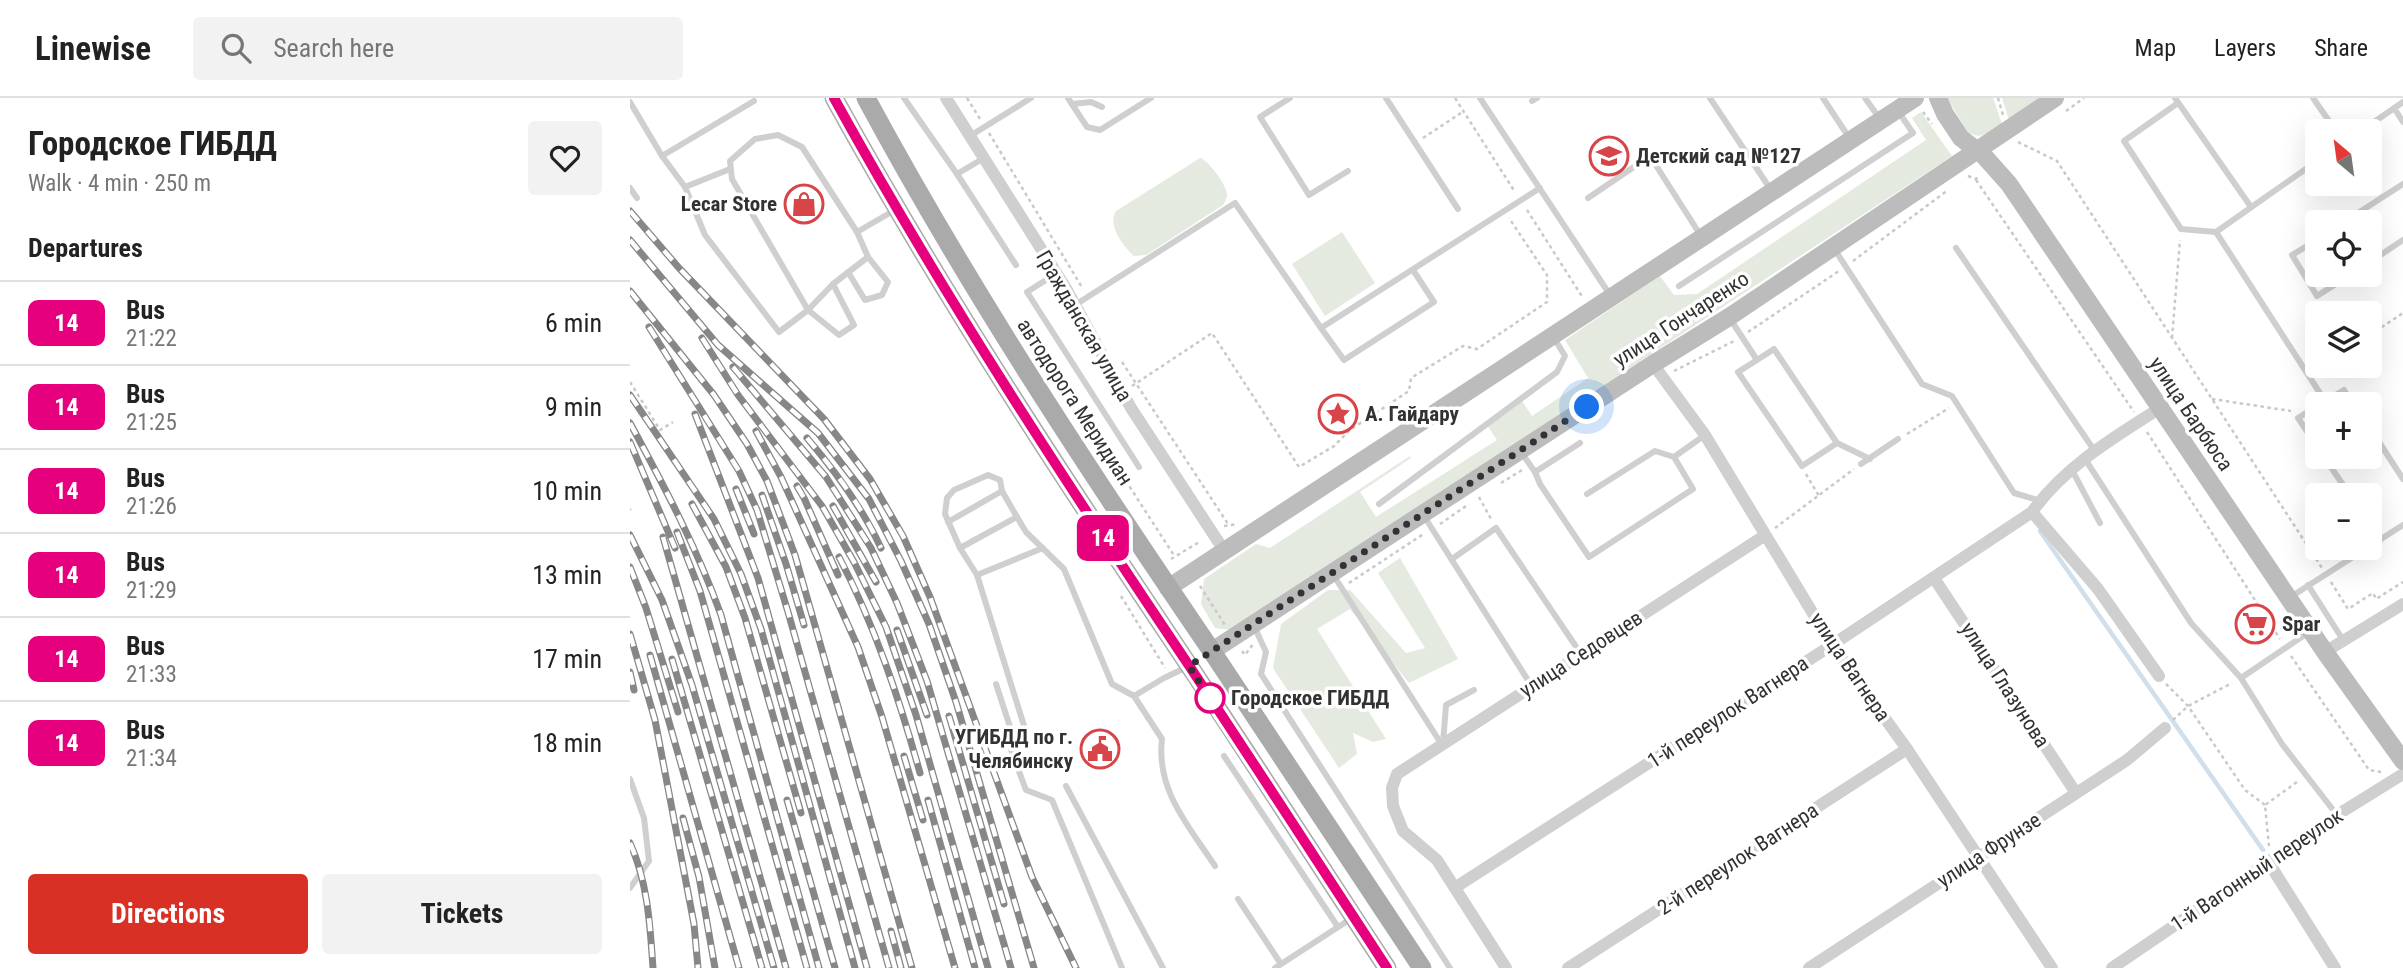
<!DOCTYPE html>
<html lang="en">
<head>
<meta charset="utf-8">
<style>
  body { margin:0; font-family:"Roboto Condensed",sans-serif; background:#f2f2f2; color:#222; height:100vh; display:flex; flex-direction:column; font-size:26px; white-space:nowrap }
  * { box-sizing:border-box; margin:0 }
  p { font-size:23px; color:#767676 }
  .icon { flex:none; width:38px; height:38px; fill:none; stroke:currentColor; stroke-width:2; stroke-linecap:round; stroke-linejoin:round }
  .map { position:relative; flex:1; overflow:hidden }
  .panel { display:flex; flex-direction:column; background:#fff; width:630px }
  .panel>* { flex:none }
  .badge { padding:0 14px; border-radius:10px; font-size:24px; line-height:46px }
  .needle { width:46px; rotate:331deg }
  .controls { position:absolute; left:1675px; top:21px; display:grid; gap:14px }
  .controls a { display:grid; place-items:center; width:77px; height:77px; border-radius:7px; background:#fff; box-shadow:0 7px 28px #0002; font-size:35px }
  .you { position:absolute; width:35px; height:35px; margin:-18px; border:5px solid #fff; border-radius:50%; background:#1a73e8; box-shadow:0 0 0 10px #1a73e833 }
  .map>.badge { position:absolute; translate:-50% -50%; box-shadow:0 0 0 4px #fff }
  h2 { padding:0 28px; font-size:26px; line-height:63px }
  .round { display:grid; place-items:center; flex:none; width:74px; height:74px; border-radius:7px; background:#f2f2f2 }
  .overview { display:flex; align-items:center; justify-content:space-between; height:119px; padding:0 28px }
  h1 { font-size:33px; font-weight:700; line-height:52px }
  .button { display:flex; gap:14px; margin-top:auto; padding:14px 28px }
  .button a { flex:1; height:80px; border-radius:7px; background:#d93025; color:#fff; font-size:28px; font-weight:700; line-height:80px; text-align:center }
  .button a+a { background:#f2f2f2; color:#222 }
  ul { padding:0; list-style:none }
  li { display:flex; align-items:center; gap:21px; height:84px; padding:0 28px; border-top:2px solid #e0e0e0 }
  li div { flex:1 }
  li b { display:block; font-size:26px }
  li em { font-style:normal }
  li .badge { min-width:77px; font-weight:700; text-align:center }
  header { display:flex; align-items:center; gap:42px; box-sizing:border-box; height:98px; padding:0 35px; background:#fff; border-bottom:2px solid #e0e0e0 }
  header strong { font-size:33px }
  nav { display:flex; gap:38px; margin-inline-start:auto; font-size:24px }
  .search { width:490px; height:63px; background:#f2f2f2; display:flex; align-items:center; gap:18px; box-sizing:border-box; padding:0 24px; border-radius:7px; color:#767676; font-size:26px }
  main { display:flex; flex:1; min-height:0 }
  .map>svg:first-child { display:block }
  .green { fill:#e4eadf }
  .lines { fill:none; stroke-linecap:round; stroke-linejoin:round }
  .stream { stroke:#d0dfeb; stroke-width:4.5 }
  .path { stroke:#c9c9c9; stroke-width:2.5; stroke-dasharray:3.5 3.5; stroke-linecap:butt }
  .lane { stroke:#cfcfcf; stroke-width:6 }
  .street { stroke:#cfcfcf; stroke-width:12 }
  .secondary { stroke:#bcbcbc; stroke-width:18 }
  .primary { stroke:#aaa; stroke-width:19 }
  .rail-casing { stroke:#878787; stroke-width:7 }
  .rail { stroke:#fff; stroke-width:4.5; stroke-dasharray:13; stroke-linecap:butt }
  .line-casing { stroke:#fff; stroke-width:16 }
  .line { stroke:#e6007e; stroke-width:10 }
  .walk { stroke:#323232; stroke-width:7; stroke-dasharray:0 12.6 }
  .stop-dot { fill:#fff; stroke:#e6007e; stroke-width:3.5 }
  .labels { text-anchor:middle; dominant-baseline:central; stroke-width:7; stroke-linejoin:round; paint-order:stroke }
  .poi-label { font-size:21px; font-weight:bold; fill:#323232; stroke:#fff; text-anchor:start }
  .street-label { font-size:21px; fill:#323232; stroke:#fff }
  .stop-label { font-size:21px; font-weight:bold; fill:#323232; stroke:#fff; text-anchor:start }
</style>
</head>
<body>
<header>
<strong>Linewise</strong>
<div class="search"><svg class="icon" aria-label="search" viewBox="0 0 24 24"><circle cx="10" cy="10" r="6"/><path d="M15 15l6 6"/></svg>Search here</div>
<nav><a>Map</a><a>Layers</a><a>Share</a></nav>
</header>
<main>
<section class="panel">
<div class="overview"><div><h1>Городское ГИБДД</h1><p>Walk · 4 min · 250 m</p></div><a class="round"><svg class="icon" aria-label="heart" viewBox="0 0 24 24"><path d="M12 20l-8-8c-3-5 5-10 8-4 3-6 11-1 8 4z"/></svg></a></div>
<h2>Departures</h2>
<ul>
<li><span class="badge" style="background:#e6007e;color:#fff">14</span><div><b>Bus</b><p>21:22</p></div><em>6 min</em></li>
<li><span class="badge" style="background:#e6007e;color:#fff">14</span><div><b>Bus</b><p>21:25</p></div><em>9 min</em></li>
<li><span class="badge" style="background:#e6007e;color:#fff">14</span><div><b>Bus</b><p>21:26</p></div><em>10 min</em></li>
<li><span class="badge" style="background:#e6007e;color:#fff">14</span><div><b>Bus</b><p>21:29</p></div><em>13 min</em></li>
<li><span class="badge" style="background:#e6007e;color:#fff">14</span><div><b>Bus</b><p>21:33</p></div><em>17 min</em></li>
<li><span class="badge" style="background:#e6007e;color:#fff">14</span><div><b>Bus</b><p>21:34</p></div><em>18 min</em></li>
</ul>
<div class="button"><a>Directions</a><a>Tickets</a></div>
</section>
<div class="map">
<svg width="1773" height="870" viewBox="0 0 1773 870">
  <rect width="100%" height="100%" fill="#fff"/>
  <g class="green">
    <path d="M1317 0H1363L1372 26C1360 34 1351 43 1338 34Z"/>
    <path d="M1372 0H1412L1379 22Z"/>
    <path d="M1291 14 1322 58 602 532 585 530 571 506 574 481 626 446 640 450 780 358 781 360 730 394 746 419 867 342 857 327 892 303 902 318 958 280 935 242 1030 178 1044 197 1067 196 1296 42 1282 20Z"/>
    <path d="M570 60C578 62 596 86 597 96 597 101 595 103 593 107L516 157 504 158C493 148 477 127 486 113Z"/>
    <path d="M712 134 745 185 695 218 662 166Z"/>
    <path d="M770 460 828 561 779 585 720 511 687 531 756 641 743 644 723 635 727 656 709 670 643 570 651 526 698 492H720L776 555 795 550 748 475Z"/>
  </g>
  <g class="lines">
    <path class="stream" d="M1410 433 1633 752"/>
    <g class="path">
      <path d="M337 0 350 21"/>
      <path d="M825 0 885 94"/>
      <path d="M1368 0 1373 17"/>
      <path d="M1436 13 1454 0"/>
      <path d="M1293 14 1302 26"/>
      <path d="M359 35 453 191"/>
      <path d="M793 40 834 13"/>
      <path d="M1388 44 1427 63 1692 470"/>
      <path d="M1338 78 1346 81 1349 77"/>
      <path d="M1346 82 1504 314"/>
      <path d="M897 112 953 200"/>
      <path d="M1223 163 1318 92"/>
      <path d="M1118 234 1209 173"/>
      <path d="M1740 237 1773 215"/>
      <path d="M1542 240 1550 142"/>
      <path d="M492 264 598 426"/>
      <path d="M1044 273 1104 243"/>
      <path d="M0 284 30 332 43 324"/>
      <path d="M502 288 582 235 669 369 704 348 720 332 779 293 781 280 833 248 847 251 917 204V177L879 120"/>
      <path d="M1582 301 1661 313"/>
      <path d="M445 316 474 349 545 459"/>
      <path d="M1517 334 1650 541"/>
      <path d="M1277 336 1319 310"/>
      <path d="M1176 376 1189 398"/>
      <path d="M871 385 892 372"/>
      <path d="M849 399 861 421"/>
      <path d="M0 411 1 412"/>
      <path d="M810 426 839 406"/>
      <path d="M594 428 608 426"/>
      <path d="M1145 430 1224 371"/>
      <path d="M541 461 571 443"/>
      <path d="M1701 484 1718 511 1743 495 1746 501 1773 484"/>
      <path d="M719 485 795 435"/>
      <path d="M570 488 595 527"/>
      <path d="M491 498 535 570"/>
      <path d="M612 553 615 557 623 546"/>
      <path d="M1661 558 1739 672 1751 674"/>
      <path d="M1536 586 1558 608 1615 692 1635 707"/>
      <path d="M1543 622 1558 608 1602 585"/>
      <path d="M1639 748 1635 707 1667 684"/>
    </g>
    <g class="lane">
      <path d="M274 0 327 76 386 167"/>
      <path d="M438 0 457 29 470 32 521 0"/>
      <path d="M660 0 630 19 679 97 718 73"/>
      <path d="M756 0 828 111"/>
      <path d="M850 0 980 197"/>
      <path d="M1080 0 1141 92"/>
      <path d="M1193 0 1220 41"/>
      <path d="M1235 0 1250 21"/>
      <path d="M1545 0 1621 109"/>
      <path d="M1683 0 1706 33"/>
      <path d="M902 3 907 0"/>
      <path d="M0 4 32 58 55 89 75 137 149 234 178 212 203 186 238 159 227 134 265 112"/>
      <path d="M1548 5 1494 43 1551 131 1586 134 1695 303 1690 306"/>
      <path d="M442 6 461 4 472 9"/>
      <path d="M1764 10 1773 24"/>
      <path d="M1731 33 1773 4"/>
      <path d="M340 38 401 0"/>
      <path d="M32 58 124 3"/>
      <path d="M327 76 354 60"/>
      <path d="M55 89 100 71"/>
      <path d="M0 90 7 100"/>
      <path d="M958 100 1020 58 1071 138"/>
      <path d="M1714 124 1773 86"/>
      <path d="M1586 134 1687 63"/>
      <path d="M1687 142 1662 157 1687 198 1720 177"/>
      <path d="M1326 150 1464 352"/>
      <path d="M1205 152 1292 286 1322 298 1384 395 1411 403"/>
      <path d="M1740 164 1773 142"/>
      <path d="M218 174 235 202 252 197 258 184 238 159"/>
      <path d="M427 175 397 194 509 369"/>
      <path d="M203 186 224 227 209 237 178 212 102 81 100 63 125 41 148 37 172 49 227 134"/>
      <path d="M1049 188 1283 35 1268 13"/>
      <path d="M445 207 605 105 691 230 910 90"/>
      <path d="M1099 219 1127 262 1144 251 1207 345 1172 368 1108 274 1127 262"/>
      <path d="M691 230 714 262 804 204 783 172"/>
      <path d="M1674 270 1687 262"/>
      <path d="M1695 303 1714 292 1723 306"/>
      <path d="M1687 308 1668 320 1687 348"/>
      <path d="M1740 330 1773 381"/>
      <path d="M1207 345 1240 361"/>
      <path d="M891 354 905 374 910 386 959 459 1063 391 1044 359 1075 337"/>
      <path d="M1694 359 1720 397"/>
      <path d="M1455 361 1561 525 1611 580 1652 646 1707 717"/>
      <path d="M1231 366 1268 341"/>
      <path d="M1442 372 1470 425"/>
      <path d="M905 374 950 345"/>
      <path d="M957 396 1025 353 1044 359"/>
      <path d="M749 406 927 274 935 258 924 240"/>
      <path d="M794 418 901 587"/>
      <path d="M318 424 372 393"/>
      <path d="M1740 426 1750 442"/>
      <path d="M1740 448 1773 427"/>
      <path d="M330 450 315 416 317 400 324 392 358 377 370 382 372 393 387 419"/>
      <path d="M413 450 347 477 330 450 387 419 396 434 434 471 482 586 504 598 532 641C526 692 558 727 585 768"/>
      <path d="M822 461 866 430 951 556"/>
      <path d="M347 477 395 631"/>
      <path d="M704 478 812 647"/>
      <path d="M1678 487 1713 542"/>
      <path d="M1659 500 1737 450"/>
      <path d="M624 528 636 554 631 576 820 870"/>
      <path d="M1611 580 1679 534"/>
      <path d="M366 586 383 638 381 652 396 692 422 702 492 870"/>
      <path d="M504 598 534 580 557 569"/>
      <path d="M813 645 816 607 844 592"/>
      <path d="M594 658 708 829"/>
      <path d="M0 681 14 720 19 763 0 790"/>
      <path d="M436 688 533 870"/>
      <path d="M608 801 651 866"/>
      <path d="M645 870 722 820"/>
    </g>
    <g class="street">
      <path d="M316 0 437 192 501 310 595 454"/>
      <path d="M1023 266 1075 337 1202 547 1277 651 1422 870"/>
      <path d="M1402 414 1468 491 1529 578"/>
      <path d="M1304 480 1446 695"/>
      <path d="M1695 554 1773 506"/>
      <path d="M1639 765 1705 870"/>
      <path d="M826 789 1202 547 1402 414C1435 368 1483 340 1530 310"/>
      <path d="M876 870 807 762 773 733 763 708 762 690 767 676 1134 438"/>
      <path d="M938 870 1277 651"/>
      <path d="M1179 870 1497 662 1535 630"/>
      <path d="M1482 870 1707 717 1773 676"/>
    </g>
    <g class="secondary">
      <path d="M1308 0 1315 16 1331 40 1354 58 1379 86 1695 554 1773 663"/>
      <path d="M538 490 1285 0"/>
      <path d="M582 553 1023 266 1099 219 1425 0"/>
    </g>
    <g class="primary">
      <path d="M204 0C312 196 435 383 560 569 627 669 691 770 757 870"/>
      <path d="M236 0C339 191 459 373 581 552 652 658 722 764 792 870"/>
    </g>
    <defs>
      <g id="rail">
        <path d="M0 113 49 170 194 321 240 381 273 438 300 499 402 779 446 870"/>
        <path d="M0 142 88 247 188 335 239 401 271 463 299 526 326 604 404 870"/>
        <path d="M0 193 84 297 117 346 137 383 165 457 282 870"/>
        <path d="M19 229 109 373 127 412 158 514 259 870"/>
        <path d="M72 240 108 297 192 408 224 464 256 529 286 617 358 870"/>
        <path d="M103 269 196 379 241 450 267 505 297 583 381 870"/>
        <path d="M0 297 84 421 111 476 131 531 225 870"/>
        <path d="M65 316 128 480 237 870"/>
        <path d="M0 325C34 388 67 450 91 517L189 870"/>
        <path d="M126 333 151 379 228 549 252 619 325 870"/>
        <path d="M177 340C206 374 232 409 251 450"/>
        <path d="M0 344 45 450"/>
        <path d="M167 388 174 400 208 477"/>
        <path d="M106 391 124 436"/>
        <path d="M132 397 156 466 174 527"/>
        <path d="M62 406 96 469 115 520 171 715"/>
        <path d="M203 408 246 484"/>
        <path d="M47 434 70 493 177 870"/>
        <path d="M0 437 32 502 62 587 144 870"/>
        <path d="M33 439 156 870"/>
        <path d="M209 459C245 528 269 600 290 675"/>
        <path d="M0 469 16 510 48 614"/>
        <path d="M267 532 297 617"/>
        <path d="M0 536 25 622 64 826 68 870"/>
        <path d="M20 557 109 870"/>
        <path d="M42 561 132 870"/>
        <path d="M0 574 4 592"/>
        <path d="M319 618 374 806"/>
        <path d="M274 658 293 722"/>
        <path d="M157 702 205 870"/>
        <path d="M298 702 345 870"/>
        <path d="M53 720 69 779 85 870"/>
        <path d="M0 745C18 785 20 827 23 870"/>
        <path d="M261 833 271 870"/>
      </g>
    </defs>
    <use href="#rail" class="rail-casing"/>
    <use href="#rail" class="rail"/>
  </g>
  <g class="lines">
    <defs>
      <path id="line" d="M204 0C312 196 435 383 560 569 626 669 692 770 757 870"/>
    </defs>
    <use href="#line" class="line-casing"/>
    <use href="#line" class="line"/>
    <path class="walk" d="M580 600 581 602 559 568 957 309"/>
  </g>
  <defs>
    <symbol id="school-ring" viewBox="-11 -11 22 22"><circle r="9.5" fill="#fff" stroke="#d84548" stroke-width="1.5"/><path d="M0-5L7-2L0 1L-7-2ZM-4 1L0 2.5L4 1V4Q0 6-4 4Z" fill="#d84548"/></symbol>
    <symbol id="shop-ring" viewBox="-11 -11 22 22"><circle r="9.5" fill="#fff" stroke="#d84548" stroke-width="1.5"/><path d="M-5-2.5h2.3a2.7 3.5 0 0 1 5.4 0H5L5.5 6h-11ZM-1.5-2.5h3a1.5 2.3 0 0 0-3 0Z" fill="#d84548"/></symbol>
    <symbol id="sight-ring" viewBox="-11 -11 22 22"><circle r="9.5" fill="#fff" stroke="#d84548" stroke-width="1.5"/><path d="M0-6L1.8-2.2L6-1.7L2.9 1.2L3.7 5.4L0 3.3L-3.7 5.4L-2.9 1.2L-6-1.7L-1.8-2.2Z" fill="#d84548"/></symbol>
    <symbol id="supermarket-ring" viewBox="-11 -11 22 22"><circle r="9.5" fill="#fff" stroke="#d84548" stroke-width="1.5"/><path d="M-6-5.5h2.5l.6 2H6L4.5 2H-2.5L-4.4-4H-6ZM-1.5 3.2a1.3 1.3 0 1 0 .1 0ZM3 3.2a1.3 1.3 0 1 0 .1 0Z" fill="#d84548"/></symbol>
    <symbol id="civic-ring" viewBox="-11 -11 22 22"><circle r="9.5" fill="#fff" stroke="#d84548" stroke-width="1.5"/><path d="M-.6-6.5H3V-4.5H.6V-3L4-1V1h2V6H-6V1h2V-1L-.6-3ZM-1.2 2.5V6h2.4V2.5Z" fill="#d84548"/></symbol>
  </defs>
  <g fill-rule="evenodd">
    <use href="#school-ring" x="957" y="36" width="44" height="44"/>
    <use href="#shop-ring" x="152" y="84" width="44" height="44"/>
    <use href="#sight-ring" x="686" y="294" width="44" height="44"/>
    <use href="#supermarket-ring" x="1603" y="504" width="44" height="44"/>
    <use href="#civic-ring" x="448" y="629" width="44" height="44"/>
  </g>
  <circle class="stop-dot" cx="580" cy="600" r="14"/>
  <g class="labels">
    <g class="poi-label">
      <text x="1006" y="58">Детский сад №127</text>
      <text x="147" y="106" text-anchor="end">Lecar Store</text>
      <text x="735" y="316">А. Гайдару</text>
      <text x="1652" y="526">Spar</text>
      <text x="443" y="639" text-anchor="end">УГИБДД по г.<tspan x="443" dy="24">Челябинску</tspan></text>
    </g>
    <g class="street-label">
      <text transform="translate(1051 221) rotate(-33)">улица Гончаренко</text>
      <text transform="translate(454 228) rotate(60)">Гражданская улица</text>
      <text transform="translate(445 304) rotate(57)">автодорога Меридиан</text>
      <text transform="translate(1561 316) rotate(56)">улица Барбюса</text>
      <text transform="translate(951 556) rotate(-33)">улица Седовцев</text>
      <text transform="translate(1220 569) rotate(56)">улица Вагнера</text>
      <text transform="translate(1375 587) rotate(57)">улица Глазунова</text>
      <text transform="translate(1098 614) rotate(-33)">1-й переулок Вагнера</text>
      <text transform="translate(1359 752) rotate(-33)">улица Фрунзе</text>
      <text transform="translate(1108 761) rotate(-33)">2-й переулок Вагнера</text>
      <text transform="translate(1627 772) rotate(-34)">1-й Вагонный переулок</text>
    </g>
    <g class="stop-label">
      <text x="601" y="600">Городское ГИБДД</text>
    </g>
  </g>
</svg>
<div class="controls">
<a><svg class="needle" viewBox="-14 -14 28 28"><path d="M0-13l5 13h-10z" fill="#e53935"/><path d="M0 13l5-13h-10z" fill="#767676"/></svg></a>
<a><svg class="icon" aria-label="locate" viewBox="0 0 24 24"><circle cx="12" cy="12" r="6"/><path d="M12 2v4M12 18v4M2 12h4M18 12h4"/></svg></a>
<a><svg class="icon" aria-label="layers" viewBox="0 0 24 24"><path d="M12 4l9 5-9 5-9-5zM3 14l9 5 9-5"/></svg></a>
<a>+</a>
<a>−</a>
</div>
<div class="you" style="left:957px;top:309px"></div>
<b class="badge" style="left:473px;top:440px;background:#e6007e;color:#fff">14</b>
</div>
</main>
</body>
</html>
